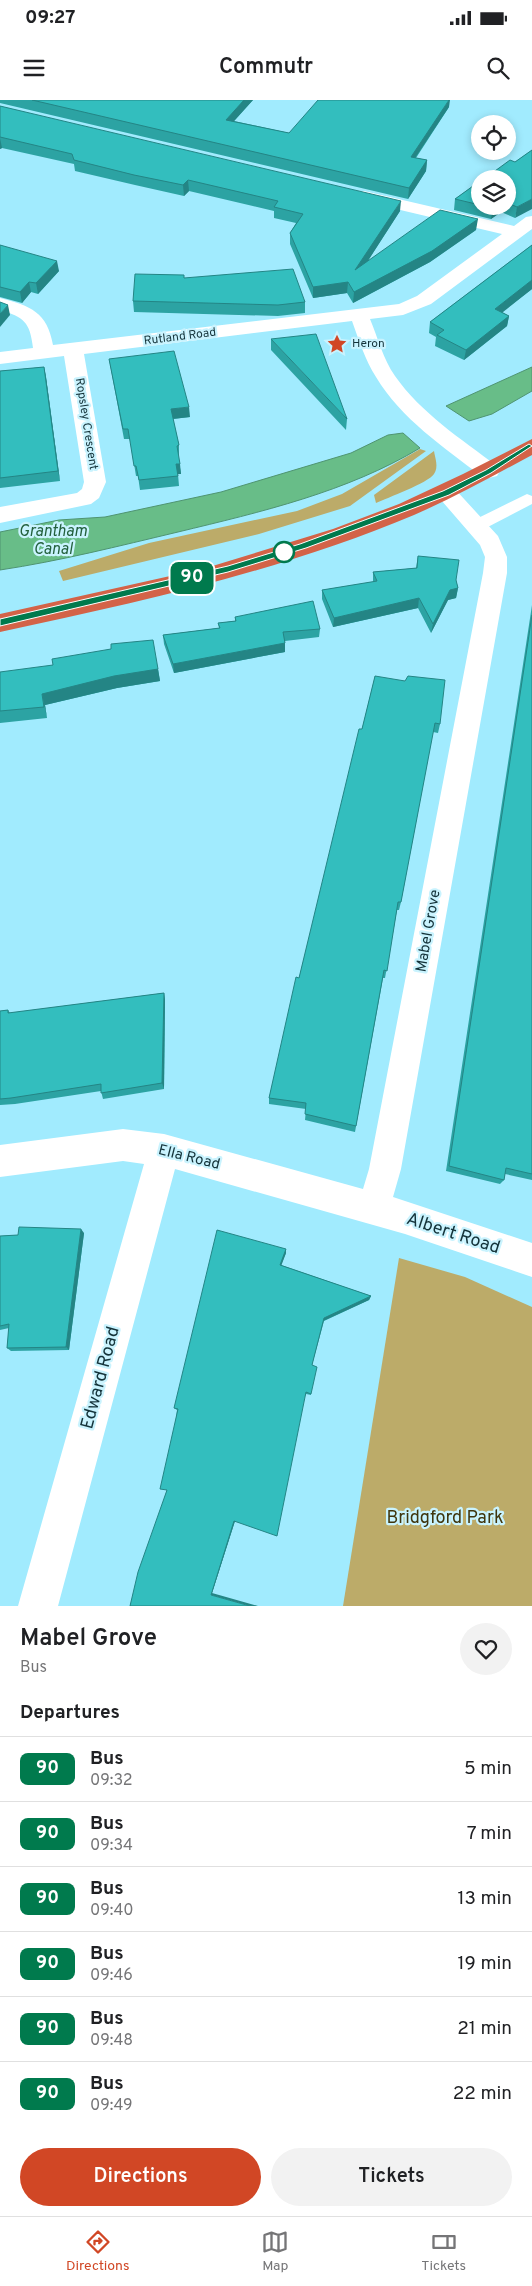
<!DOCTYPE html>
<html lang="en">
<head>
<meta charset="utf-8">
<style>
  body { margin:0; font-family:Overpass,sans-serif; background:#f2f2f2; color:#202124; height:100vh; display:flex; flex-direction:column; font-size:19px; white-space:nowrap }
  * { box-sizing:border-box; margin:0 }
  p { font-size:16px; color:#757577 }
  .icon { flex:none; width:28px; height:28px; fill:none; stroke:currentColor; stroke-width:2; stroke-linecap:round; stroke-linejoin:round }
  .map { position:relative; height:1506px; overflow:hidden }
  .details { display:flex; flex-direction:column; background:#fff; flex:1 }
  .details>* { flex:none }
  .badge { padding:0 10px; border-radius:8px; font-size:18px; line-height:32px }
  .controls { position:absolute; left:471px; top:15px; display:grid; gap:10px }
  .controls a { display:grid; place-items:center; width:45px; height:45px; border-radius:50%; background:#fff; box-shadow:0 2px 8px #0003; font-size:25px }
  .map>.badge { position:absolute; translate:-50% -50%; box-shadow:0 0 0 2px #fff }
  h2 { padding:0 20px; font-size:19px; line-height:45px }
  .round { display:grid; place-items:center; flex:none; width:52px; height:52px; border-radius:26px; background:#f2f2f2 }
  .headline { display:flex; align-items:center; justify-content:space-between; height:85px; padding:0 20px }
  h1 { font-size:24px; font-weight:600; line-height:38px }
  .action { display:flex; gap:10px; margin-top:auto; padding:10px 20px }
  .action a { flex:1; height:58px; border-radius:30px; background:#d14725; color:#fff; font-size:20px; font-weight:600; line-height:58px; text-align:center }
  .action a+a { background:#f2f2f2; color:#202124 }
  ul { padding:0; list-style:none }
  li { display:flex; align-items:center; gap:15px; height:65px; padding:0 20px; border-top:1px solid #e0e0e0 }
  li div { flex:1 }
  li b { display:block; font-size:19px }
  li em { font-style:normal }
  li .badge { min-width:55px; font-weight:700; text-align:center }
  .status { display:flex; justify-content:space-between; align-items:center; height:35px; padding:0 25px; background:#fff; direction:ltr }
  .status svg { height:14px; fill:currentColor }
  header { display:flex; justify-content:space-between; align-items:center; height:65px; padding:0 20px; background:#fff; font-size:22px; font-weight:600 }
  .tabs { display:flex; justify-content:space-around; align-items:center; height:70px; border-top:1px solid #e0e0e0; background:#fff; font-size:14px; color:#757577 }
  .tabs a { display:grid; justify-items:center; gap:2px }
  .tabs .selected { color:#d14725 }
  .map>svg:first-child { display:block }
  .green { fill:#bcab69 }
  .water { fill:#68bd88; stroke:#4f9471 }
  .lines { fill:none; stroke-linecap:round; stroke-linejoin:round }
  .lane { fill:#fff; fill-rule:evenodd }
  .street { fill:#fff; fill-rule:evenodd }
  .highway { fill:#d36348; fill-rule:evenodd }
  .wall { fill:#2ca3a3 }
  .shaded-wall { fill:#248585 }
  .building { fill:#33bebe; stroke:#248585 }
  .line { fill:#007a4d; stroke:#fff }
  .stop-dot { fill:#fff; stroke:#007a4d; stroke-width:2.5 }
  .labels { text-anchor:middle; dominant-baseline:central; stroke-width:4.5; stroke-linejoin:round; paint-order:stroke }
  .far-street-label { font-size:12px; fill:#14333a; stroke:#c9f3fe }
  .far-poi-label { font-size:12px; fill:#14333a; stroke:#c9f3fe; text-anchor:start }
  .street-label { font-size:15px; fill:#14333a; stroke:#c9f3fe }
  .water-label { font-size:16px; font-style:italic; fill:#23603d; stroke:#c9f3fe }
  .near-street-label { font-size:18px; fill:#14333a; stroke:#c9f3fe }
  .near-park-label { font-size:18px; fill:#3f350d; stroke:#c9f3fe }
</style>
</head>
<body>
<div class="status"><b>09:27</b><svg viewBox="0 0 49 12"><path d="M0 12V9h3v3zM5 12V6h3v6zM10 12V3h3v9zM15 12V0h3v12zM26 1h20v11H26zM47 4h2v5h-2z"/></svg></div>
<header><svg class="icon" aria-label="menu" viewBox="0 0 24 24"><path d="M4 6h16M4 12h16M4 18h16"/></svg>Commutr<svg class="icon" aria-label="search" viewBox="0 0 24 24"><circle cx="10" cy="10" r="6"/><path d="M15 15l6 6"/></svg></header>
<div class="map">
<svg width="532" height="1506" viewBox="0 0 532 1506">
  <rect width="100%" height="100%" fill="#a1ebfe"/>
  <g class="green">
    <path d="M420 349 426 351 350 406 259 434 63 481 59 471 149 443 297 411 342 394Z"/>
    <path d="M434 351C435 358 439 367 434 374 428 383 387 398 376 403L374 395Z"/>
    <path d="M399 1158 465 1177 532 1207V1506H343Z"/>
  </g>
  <g class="water">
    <path d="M532 267V291L492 314 469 321 446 306Z"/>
    <path d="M403 333 420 348C347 392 261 412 178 432 119 446 60 461 0 470V432L59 420 105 417 221 392 351 353 388 335Z"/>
  </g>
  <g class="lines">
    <path class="lane" d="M527 394 532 396V404L482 430 476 432 470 430 468 426 470 422Z"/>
    <g class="street">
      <path d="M364 91 514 126 526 117 532 116V129L431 204 403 215 370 219C378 238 383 259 395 276 421 313 461 339 497 366L500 371 497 376 489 378 481 376C444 347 401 319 376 277 365 260 359 240 352 221L84 254 106 382 99 398 91 404 0 423V407L77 393 82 389 84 382 64 256 0 264V252L33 248C30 222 24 217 0 210V198C31 206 47 212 53 245L399 204 417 196 502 134 358 100 355 96 358 92Z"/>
      <path d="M446 385 454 388 498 436 507 457V473L401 1069 393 1097 532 1143V1177L405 1134 175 1069 58 1506H18L144 1064 123 1061 0 1077V1045L123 1029 164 1034 363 1089 369 1069 483 473 485 457 480 445 435 393 438 388Z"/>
    </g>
    <path class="highway" d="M532 339V355C493 376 455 397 414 415 281 471 140 502 0 532V514L206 468 333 429 399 404 463 374Z"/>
  </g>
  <g class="wall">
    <path d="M0 0H253L234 21 289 33 449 7 416 58 427 60 426 71 408 99 0 3Z"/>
    <path d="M0 6 400 111 367 162 476 130 430 162 353 203 347 193 313 198 290 144V133L296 123 274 118V111L189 91 184 96 135 85 75 71 74 64 2 48 0 49Z"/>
    <path d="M532 50 515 118 501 112 491 119 454 110 455 99 480 81V106H508V79L515 62Z"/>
    <path d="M0 145 59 171 38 194 31 192 22 203 0 197Z"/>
    <path d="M532 145V189L502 212 509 216 507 226 464 260 435 246 436 237 429 233 430 222Z"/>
    <path d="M184 178 305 202V213L278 216 134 212 133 201Z"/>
    <path d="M271 239 347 319 346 330 271 250Z"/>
    <path d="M109 259 190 317 173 319 179 345V355H178L181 374H178L179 386 140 390 138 376H136L130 339H124Z"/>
    <path d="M44 267 46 277 60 381 0 388V271Z"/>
    <path d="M418 456 456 480 458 488 456 498 448 500 431 533 418 508 333 527 322 499V490L373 482V472L416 468Z"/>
    <path d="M532 505V1080L505 1074 504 1080 500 1084 446 1071Z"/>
    <path d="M235 517 320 529 319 537 285 541V552L174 573 164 544 163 535 219 528 218 523 235 521Z"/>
    <path d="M158 569 160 581 117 588 45 605 47 618 0 623V572Z"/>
    <path d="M375 576 440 624 438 633 433 632 401 802 399 810H397L385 878H383L355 1032 305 1020 306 1009 269 1004V998L299 878 362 629Z"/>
    <path d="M164 893 165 900 164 989 103 999 101 991 15 1004 0 1005V911L8 910 10 913Z"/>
    <path d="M84 1133 69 1250 11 1251 7 1248 9 1228 0 1230V1136Z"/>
    <path d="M286 1149V1153L281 1165 371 1196 369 1200 324 1221 312 1265 311 1294V1295L306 1294 235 1421 212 1493 130 1506 167 1390 177 1310 174 1308Z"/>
  </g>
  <g class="shaded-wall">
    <path d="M244 0H253L226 30V20Z"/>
    <path d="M449 0H450L449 7 409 67 411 57Z"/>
    <path d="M0 38 2 48 0 49Z"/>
    <path d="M427 60 426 71 408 99 409 88Z"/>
    <path d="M188 80 189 91 184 96 183 85Z"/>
    <path d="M532 99V109L515 118 517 107Z"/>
    <path d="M401 101 400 111 355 181V170Z"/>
    <path d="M495 106H502L501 112 491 119 493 108Z"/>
    <path d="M478 119 476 130 430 162 353 203 354 192Z"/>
    <path d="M57 161 59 171 38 194 36 183Z"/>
    <path d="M532 180V189L493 220 495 209Z"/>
    <path d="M29 182 31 192 22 203 20 192Z"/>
    <path d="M348 182 347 193 313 198V187Z"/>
    <path d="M8 205 10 215 0 227V214Z"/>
    <path d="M509 216 507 226 464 260 466 250Z"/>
    <path d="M44 267 46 277 60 381 58 371Z"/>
    <path d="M189 307 190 317 172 319 171 309Z"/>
    <path d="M176 364H180L181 374H177Z"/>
    <path d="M458 488 456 498 448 500 431 533 433 524 450 490Z"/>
    <path d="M419 498 418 508 333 527 334 518Z"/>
    <path d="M285 543V552L174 573 173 564Z"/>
    <path d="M158 569 160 581 117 588 45 605 47 618 42 594 114 576Z"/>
    <path d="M164 893 165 900 164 989 162 983Z"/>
    <path d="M81 1129 84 1133 69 1250 66 1247Z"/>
    <path d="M286 1149V1153L280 1169V1165Z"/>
    <path d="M371 1196 369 1200 323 1221 324 1218Z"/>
    <path d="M234 1421H235L212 1493 258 1506H250L211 1495Z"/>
  </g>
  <g class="building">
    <path d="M32 0H244L226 20 289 33 318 0H449L411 57 427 60 409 88Z"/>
    <path d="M0 6 401 101 355 170 440 110 478 119 432 151 354 192 348 182 313 187 290 133 303 114 274 107 278 101 188 80 183 85 134 75 74 60 72 54 0 37Z"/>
    <path d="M532 50V99L517 107 508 103V79H484L510 60 515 62Z"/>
    <path d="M480 81V105L455 99Z"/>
    <path d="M486 106H495L493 108Z"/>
    <path d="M0 145 57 161 36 183 29 182 20 192 0 187Z"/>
    <path d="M532 145V180L495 209 509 216 466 250 437 235 444 230 430 222Z"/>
    <path d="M293 169 305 202 278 205 133 201 135 174 184 175V178Z"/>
    <path d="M0 202 8 205 0 214Z"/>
    <path d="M316 234 347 319 271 239Z"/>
    <path d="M174 251 189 307 171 309 179 345 177 346 180 364H176L178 376 139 380 136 366H134L128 329H123L109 259Z"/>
    <path d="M44 267 58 371 0 378V271Z"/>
    <path d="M418 456 459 460 456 480 458 488 450 490 433 524 419 498 334 518 322 490 377 481 373 472 417 468Z"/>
    <path d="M313 501 320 529 283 532 285 543 173 564 163 535 220 528 218 523 236 521 235 517Z"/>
    <path d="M532 515V1074L506 1068 504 1080 449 1066Z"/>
    <path d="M153 540 158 569 114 576 42 594 44 607 0 611V572L53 565 52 559 111 549V544Z"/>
    <path d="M375 576 405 581 408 576 445 580 440 624 435 623 401 802H398L387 871 384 870 356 1026 305 1014 306 1003 269 998 296 877 299 878 359 629H362Z"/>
    <path d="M164 893 162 983 101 993V984L11 998 0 999V911L8 910V913Z"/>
    <path d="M19 1127 81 1129 66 1247 7 1248 9 1224 0 1226V1136L18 1135Z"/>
    <path d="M217 1130 286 1149 280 1165 371 1196 324 1218 312 1265 317 1267 311 1294 306 1292 277 1436 234 1421 211 1495 250 1506H130L138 1472 167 1390 160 1389 178 1309 174 1308Z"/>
  </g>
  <path class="line" d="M529 344 532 346 491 373 449 395 306 448 228 472 0 526V519L228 466 300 444 443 391 486 370Z"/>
  <defs>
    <symbol id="sight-bare" viewBox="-9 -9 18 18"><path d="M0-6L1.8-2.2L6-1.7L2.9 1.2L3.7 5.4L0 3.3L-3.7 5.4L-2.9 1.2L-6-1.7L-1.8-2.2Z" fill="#d14725" stroke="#c9f3fe" stroke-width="2.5" paint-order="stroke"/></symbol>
  </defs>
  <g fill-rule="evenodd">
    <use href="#sight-bare" x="323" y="230" width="28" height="28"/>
  </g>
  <circle class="stop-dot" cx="284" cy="452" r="10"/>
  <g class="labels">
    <g class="far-street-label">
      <text transform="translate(180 237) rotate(-7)">Rutland Road</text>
      <text transform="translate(86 324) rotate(81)">Ropsley Crescent</text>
    </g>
    <g class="far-poi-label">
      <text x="352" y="244">Heron</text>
    </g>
    <g class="street-label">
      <text transform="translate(429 831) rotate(-80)">Mabel Grove</text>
      <text transform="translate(189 1058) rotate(14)">Ella Road</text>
    </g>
    <g class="water-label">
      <text x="53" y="432">Grantham<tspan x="53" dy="18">Canal</tspan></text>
    </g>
    <g class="near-street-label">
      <text transform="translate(453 1134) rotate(18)">Albert Road</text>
      <text transform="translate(101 1278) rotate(-75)">Edward Road</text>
    </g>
    <g class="near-park-label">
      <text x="445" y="1418">Bridgford Park</text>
    </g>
  </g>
</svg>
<div class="controls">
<a><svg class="icon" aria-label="locate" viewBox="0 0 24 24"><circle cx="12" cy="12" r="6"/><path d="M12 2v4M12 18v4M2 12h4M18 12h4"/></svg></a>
<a><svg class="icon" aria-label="layers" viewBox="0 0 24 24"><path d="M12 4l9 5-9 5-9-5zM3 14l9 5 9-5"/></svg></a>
</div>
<b class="badge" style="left:192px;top:478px;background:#007a4d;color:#fff">90</b>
</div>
<section class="details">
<div class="headline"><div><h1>Mabel Grove</h1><p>Bus</p></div><a class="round"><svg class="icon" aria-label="heart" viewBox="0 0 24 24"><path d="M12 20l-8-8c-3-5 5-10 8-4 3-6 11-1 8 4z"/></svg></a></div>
<h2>Departures</h2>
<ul>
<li><span class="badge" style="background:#007a4d;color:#fff">90</span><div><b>Bus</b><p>09:32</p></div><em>5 min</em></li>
<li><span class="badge" style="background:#007a4d;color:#fff">90</span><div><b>Bus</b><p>09:34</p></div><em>7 min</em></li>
<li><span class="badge" style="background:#007a4d;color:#fff">90</span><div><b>Bus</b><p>09:40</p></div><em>13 min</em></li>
<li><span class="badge" style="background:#007a4d;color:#fff">90</span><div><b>Bus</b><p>09:46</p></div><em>19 min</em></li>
<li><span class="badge" style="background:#007a4d;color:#fff">90</span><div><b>Bus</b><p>09:48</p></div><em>21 min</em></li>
<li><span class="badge" style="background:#007a4d;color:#fff">90</span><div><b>Bus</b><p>09:49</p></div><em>22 min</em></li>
</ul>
<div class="action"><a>Directions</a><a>Tickets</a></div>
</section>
<nav class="tabs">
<a class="selected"><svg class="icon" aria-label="directions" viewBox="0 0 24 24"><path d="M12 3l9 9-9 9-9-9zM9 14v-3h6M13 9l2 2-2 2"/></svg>Directions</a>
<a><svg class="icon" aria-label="map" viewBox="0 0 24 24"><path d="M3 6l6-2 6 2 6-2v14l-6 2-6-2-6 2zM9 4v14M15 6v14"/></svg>Map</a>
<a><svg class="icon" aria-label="tickets" viewBox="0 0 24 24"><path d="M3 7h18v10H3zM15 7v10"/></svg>Tickets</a>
</nav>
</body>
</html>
